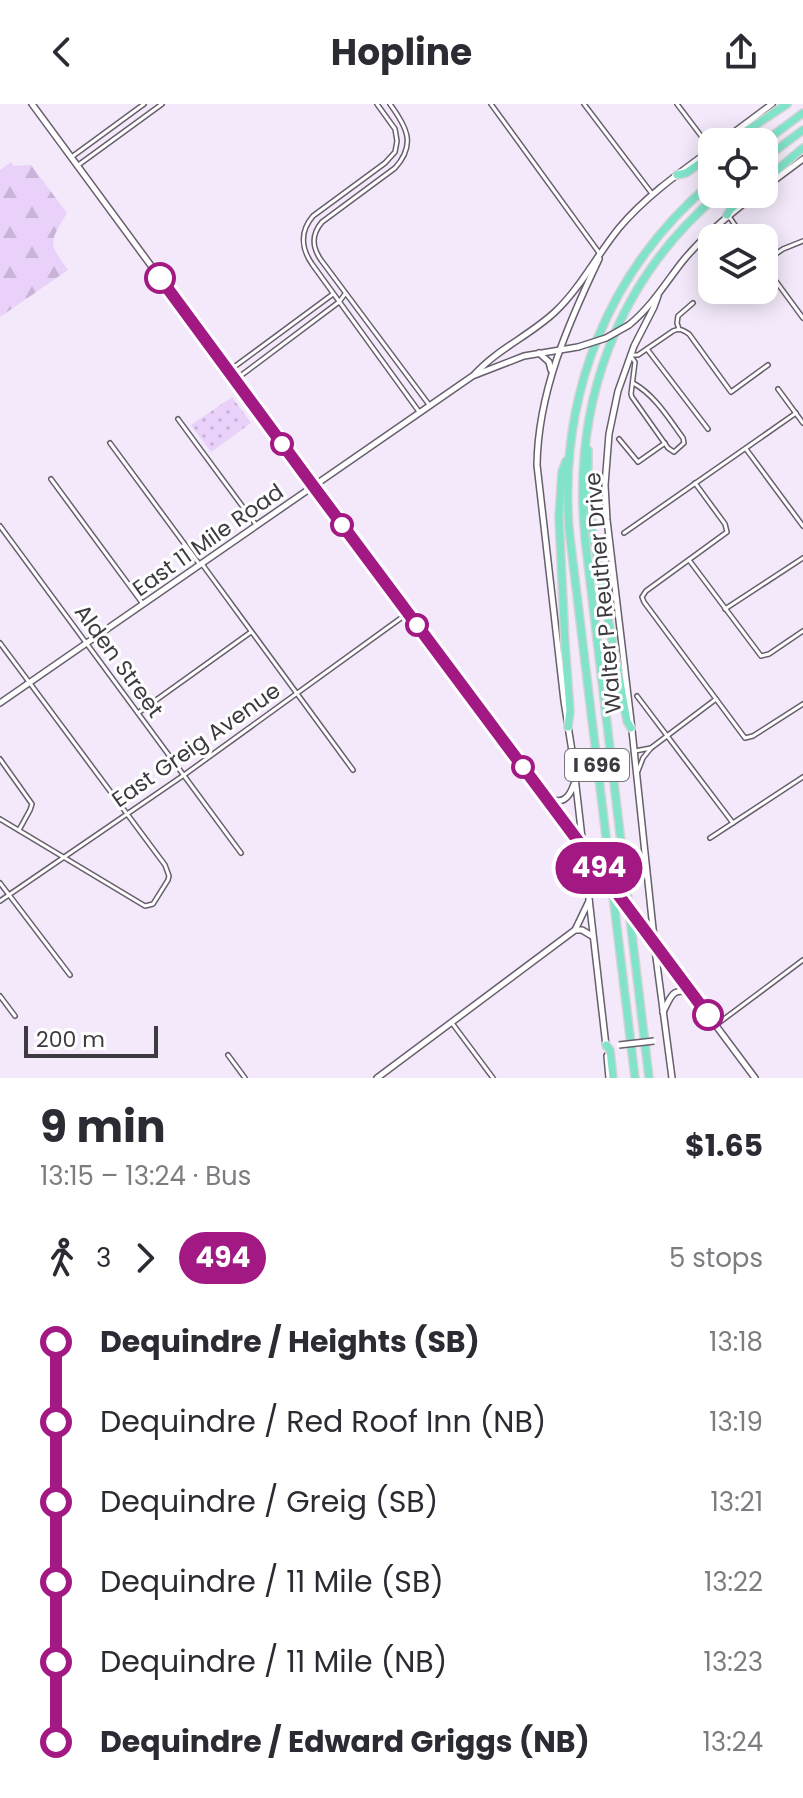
<!DOCTYPE html>
<html lang="en">
<head>
<meta charset="utf-8">
<style>
  body { margin:0; font-family:Poppins,sans-serif; background:#f2f2f3; color:#2b2b33; height:100vh; display:flex; flex-direction:column; font-size:30px; white-space:nowrap }
  * { box-sizing:border-box; margin:0 }
  p { font-size:26px; color:#7c7c81 }
  .icon { flex:none; width:44px; height:44px; fill:none; stroke:currentColor; stroke-width:2; stroke-linecap:round; stroke-linejoin:round }
  .map { position:relative; height:974px; overflow:hidden }
  .sheet { display:flex; flex-direction:column; background:#fff; flex:1 }
  .sheet>* { flex:none }
  .badge { padding:0 16px; border-radius:26px; font-size:28px; line-height:52px }
  .tools { position:absolute; left:698px; top:24px; display:grid; gap:16px }
  .tools a { display:grid; place-items:center; width:80px; height:80px; border-radius:16px; background:#fff; box-shadow:0 4px 20px #0003; font-size:40px }
  .scale { position:absolute; left:24px; bottom:20px; width:134px; box-sizing:border-box; padding-left:8px; border:4px solid #3e3a41; border-top:0; font-size:22px; line-height:28px; white-space:nowrap; color:#3e3a41; -webkit-text-stroke:6px #fff; paint-order:stroke }
  .map>.badge { position:absolute; translate:-50% -50%; box-shadow:0 0 0 4px #fff }
  .legs { display:flex; align-items:center; gap:12px; height:88px; padding:0 40px; font-size:26px }
  .legs p { margin-inline-start:auto }
  .head { display:flex; align-items:center; justify-content:space-between; height:136px; padding:0 40px }
  h1 { font-size:44px; font-weight:700; line-height:60px }
  ul { padding:0 40px; list-style:none }
  li { display:flex; align-items:center; gap:28px; height:80px; font-size:30px }
  li i { display:grid; place-items:center; width:12px; height:100%; margin:0 10px; background:currentColor }
  li i::after { content:''; width:20px; height:20px; margin:-10px; border:6px solid; border-radius:50%; background:#fff }
  li p { margin-inline-start:auto }
  li:first-child i { background:linear-gradient(#0000 50%,currentColor 0) }
  li:last-child i { background:linear-gradient(currentColor 50%,#0000 0) }
  header { display:flex; justify-content:space-between; align-items:center; height:104px; padding:0 40px; background:#fff; font-size:36px; font-weight:700 }
  .map>svg:first-child { display:block }
  .grass { fill:url(#grass-dots) }
  .forest { fill:url(#forest-firs) }
  .lines { fill:none; stroke-linecap:round; stroke-linejoin:round }
  .street-casing { stroke:#685f6d; stroke-width:6 }
  .secondary-casing { stroke:#685f6d; stroke-width:8 }
  .highway-casing { stroke:#d5d4d5; stroke-width:10 }
  .street { stroke:#fff; stroke-width:3 }
  .secondary { stroke:#fff; stroke-width:5 }
  .highway { stroke:#80e3ca; stroke-width:7 }
  .secondary-bridge-casing { stroke:#685f6d; stroke-width:8; stroke-linecap:butt }
  .secondary-bridge { stroke:#fff; stroke-width:5 }
  .line-1-casing { stroke:#fff; stroke-width:18 }
  .line-1 { stroke:#a31984; stroke-width:12 }
  .stop-1-dot { fill:#fff; stroke:#a31984; stroke-width:4 }
  .labels { text-anchor:middle; dominant-baseline:central; stroke-width:6; stroke-linejoin:round; paint-order:stroke }
  .shield { fill:#fff; stroke:#78757a; stroke-width:2 }
  .shield-label { font-size:20px; font-weight:bold; fill:#3e3a41 }
  .street-label { font-size:22px; fill:#3e3a41; stroke:#fff }
</style>
</head>
<body>
<header><svg class="icon" aria-label="back" viewBox="0 0 24 24"><path d="M15 5l-7 7 7 7"/></svg>Hopline<svg class="icon" aria-label="share" viewBox="0 0 24 24"><path d="M12 15V3M7 8l5-5 5 5M5 13v7h14v-7"/></svg></header>
<div class="map">
<svg width="803" height="974" viewBox="0 0 803 974">
  <defs>
    <pattern id="grass-dots" width="8" height="8" patternUnits="userSpaceOnUse" patternTransform="scale(2)"><rect width="8" height="8" fill="#e9d1f9"/><path d="M2 2h.1M6 6h.1" fill="none" stroke="#c9b4d7" stroke-width="1.8" stroke-linecap="round"/></pattern>
    <pattern id="forest-firs" width="22" height="20" patternUnits="userSpaceOnUse" patternTransform="scale(2)"><rect width="22" height="20" fill="#e9d1f9"/><path d="M5 1l3.5 6h-7zM16 11l3.5 6h-7z" fill="#c9b4d7"/></pattern>
  </defs>
  <rect width="100%" height="100%" fill="#f3e9fa"/>
  <path class="grass" d="M232 293 251 319 211 348 191 321Z"/>
  <path class="forest" d="M11 58 14 62 31 61 67 109C50 138 47 138 68 166L0 213V66Z"/>
  <g class="lines">
    <defs>
      <g id="street">
        <path d="M377 0 395 25 397 37 395 48 385 59 313 112C300 127 301 144 312 160L420 309"/>
        <path d="M390 0C406 22 417 40 395 64L322 118C311 131 312 143 321 156L430 302"/>
        <path d="M491 0 600 150"/>
        <path d="M584 0 653 91"/>
        <path d="M677 0 711 45"/>
        <path d="M73 52 144 0"/>
        <path d="M77 62 162 0"/>
        <path d="M728 111 744 134"/>
        <path d="M764 158 783 145 803 137"/>
        <path d="M764 161 803 214"/>
        <path d="M679 225 677 219 678 212 693 199"/>
        <path d="M647 245 708 325"/>
        <path d="M230 266 333 190"/>
        <path d="M235 276 339 198 345 190"/>
        <path d="M633 279C655 291 669 315 683 334L684 339 674 348 668 344 632 293 631 290 635 258 630 251H638L673 227C680 224 683 226 689 230L731 288 768 261"/>
        <path d="M778 285 803 319"/>
        <path d="M178 315 257 422"/>
        <path d="M619 335 638 358 665 339"/>
        <path d="M110 339 200 461"/>
        <path d="M746 345 803 422"/>
        <path d="M51 375 143 500"/>
        <path d="M695 379 725 420 727 428 646 487 642 493 644 498 745 634 753 632 803 600"/>
        <path d="M0 422 241 749"/>
        <path d="M624 429 796 309"/>
        <path d="M689 456 761 552 769 550 803 527"/>
        <path d="M202 460 353 666"/>
        <path d="M725 505 803 454"/>
        <path d="M0 539 165 761 169 772 168 776 153 800 145 802 0 715"/>
        <path d="M637 592 733 719"/>
        <path d="M138 609 251 528"/>
        <path d="M635 647 651 644"/>
        <path d="M0 655 32 700 30 706 19 726"/>
        <path d="M638 667 643 654 651 644 716 595"/>
        <path d="M710 734 803 673"/>
        <path d="M0 779 70 871"/>
        <path d="M0 797 184 671 408 509"/>
        <path d="M0 892 15 912"/>
        <path d="M452 919 493 974"/>
        <path d="M716 921 803 856"/>
        <path d="M228 951 245 974"/>
      </g>
      <g id="secondary">
        <path d="M32 0 314 383 601 766"/>
        <path d="M721 38 772 0"/>
        <path d="M764 84 803 55"/>
        <path d="M599 155C568 220 538 288 537 361L564 597 572 647 606 942"/>
        <path d="M658 192 654 203 634 242 618 287 609 330 605 381 607 416 631 617 656 853 672 974"/>
        <path d="M629 221C651 203 665 180 682 158 704 131 729 111 756 90"/>
        <path d="M539 249 549 258 551 266"/>
        <path d="M475 271 524 252 578 243"/>
        <path d="M0 599 474 271C497 245 531 231 556 207 581 183 597 151 619 124 645 93 679 69 712 45"/>
        <path d="M547 692C561 702 569 695 574 680"/>
        <path d="M638 817 755 974"/>
        <path d="M575 826H582L592 832"/>
        <path d="M663 908C671 893 672 882 692 890"/>
        <path d="M607 952 609 974"/>
        <path d="M377 974 575 826 589 797"/>
      </g>
      <g id="highway">
        <path d="M730 38 787 0"/>
        <path d="M764 38 803 9"/>
        <path d="M764 55 803 26"/>
        <path d="M677 71 686 69 712 51"/>
        <path d="M764 77 803 44"/>
        <path d="M727 111 730 106 748 90"/>
        <path d="M588 346V386L593 433 627 617 631 624"/>
        <path d="M566 357 562 368 559 413 565 539 570 607 568 623"/>
        <path d="M606 941 610 946 613 974"/>
        <path d="M635 974 569 425C559 290 608 166 712 78"/>
        <path d="M649 974 585 434C572 301 616 177 719 90"/>
      </g>
    </defs>
    <use href="#street" class="street-casing"/>
    <use href="#secondary" class="secondary-casing"/>
    <use href="#highway" class="highway-casing"/>
    <use href="#street" class="street"/>
    <use href="#secondary" class="secondary"/>
    <use href="#highway" class="highway"/>
    <defs>
      <g id="secondary-bridge">
        <path d="M578 243 606 234 629 221"/>
        <path d="M586 653 620 649"/>
        <path d="M601 766 638 817"/>
        <path d="M619 941 654 937"/>
      </g>
    </defs>
    <use href="#secondary-bridge" class="secondary-bridge-casing"/>
    <use href="#secondary-bridge" class="secondary-bridge"/>
  </g>
  <g class="lines">
    <defs>
      <path id="line-1" d="M160 174 314 383 708 911"/>
    </defs>
    <use href="#line-1" class="line-1-casing"/>
    <use href="#line-1" class="line-1"/>
  </g>
  <g class="stop-1-dot">
    <circle cx="160" cy="174" r="14"/>
    <circle cx="282" cy="340" r="10"/>
    <circle cx="342" cy="421" r="10"/>
    <circle cx="417" cy="521" r="10"/>
    <circle cx="523" cy="663" r="10"/>
    <circle cx="708" cy="911" r="14"/>
  </g>
  <g class="labels">
    <rect class="shield" x="565" y="645" width="64" height="32" rx="6"/>
    <g class="shield-label">
      <text x="597" y="661">I 696</text>
    </g>
    <g class="street-label">
      <text transform="translate(208 436) rotate(-35)">East 11 Mile Road</text>
      <text transform="translate(603 489) rotate(-95)">Walter P Reuther Drive</text>
      <text transform="translate(119 557) rotate(54)">Alden Street</text>
      <text transform="translate(196 641) rotate(-35)">East Greig Avenue</text>
    </g>
  </g>
</svg>
<div class="tools">
<a><svg class="icon" aria-label="locate" viewBox="0 0 24 24"><circle cx="12" cy="12" r="6"/><path d="M12 2v4M12 18v4M2 12h4M18 12h4"/></svg></a>
<a><svg class="icon" aria-label="layers" viewBox="0 0 24 24"><path d="M12 4l9 5-9 5-9-5zM3 14l9 5 9-5"/></svg></a>
</div>
<div class="scale">200 m</div>
<b class="badge" style="left:599px;top:764px;background:#a31984;color:#fff">494</b>
</div>
<section class="sheet">
<div class="head"><div><h1>9 min</h1><p>13:15 – 13:24 · Bus</p></div><b>$1.65</b></div>
<div class="legs"><svg class="icon" aria-label="walk" viewBox="0 0 24 24"><circle cx="13" cy="4" r="2"/><path d="M13 8l-2 6 4 7M11 14l-3 7M7 12l3-4h3l4 4"/></svg>3<svg class="icon" aria-label="forward" viewBox="0 0 24 24"><path d="M9 5l7 7-7 7"/></svg><b class="badge" style="background:#a31984;color:#fff">494</b><p>5 stops</p></div>
<ul>
<li><i style="color:#a31984"></i><b>Dequindre / Heights (SB)</b><p>13:18</p></li>
<li><i style="color:#a31984"></i><span>Dequindre / Red Roof Inn (NB)</span><p>13:19</p></li>
<li><i style="color:#a31984"></i><span>Dequindre / Greig (SB)</span><p>13:21</p></li>
<li><i style="color:#a31984"></i><span>Dequindre / 11 Mile (SB)</span><p>13:22</p></li>
<li><i style="color:#a31984"></i><span>Dequindre / 11 Mile (NB)</span><p>13:23</p></li>
<li><i style="color:#a31984"></i><b>Dequindre / Edward Griggs (NB)</b><p>13:24</p></li>
</ul>
</section>
</body>
</html>
